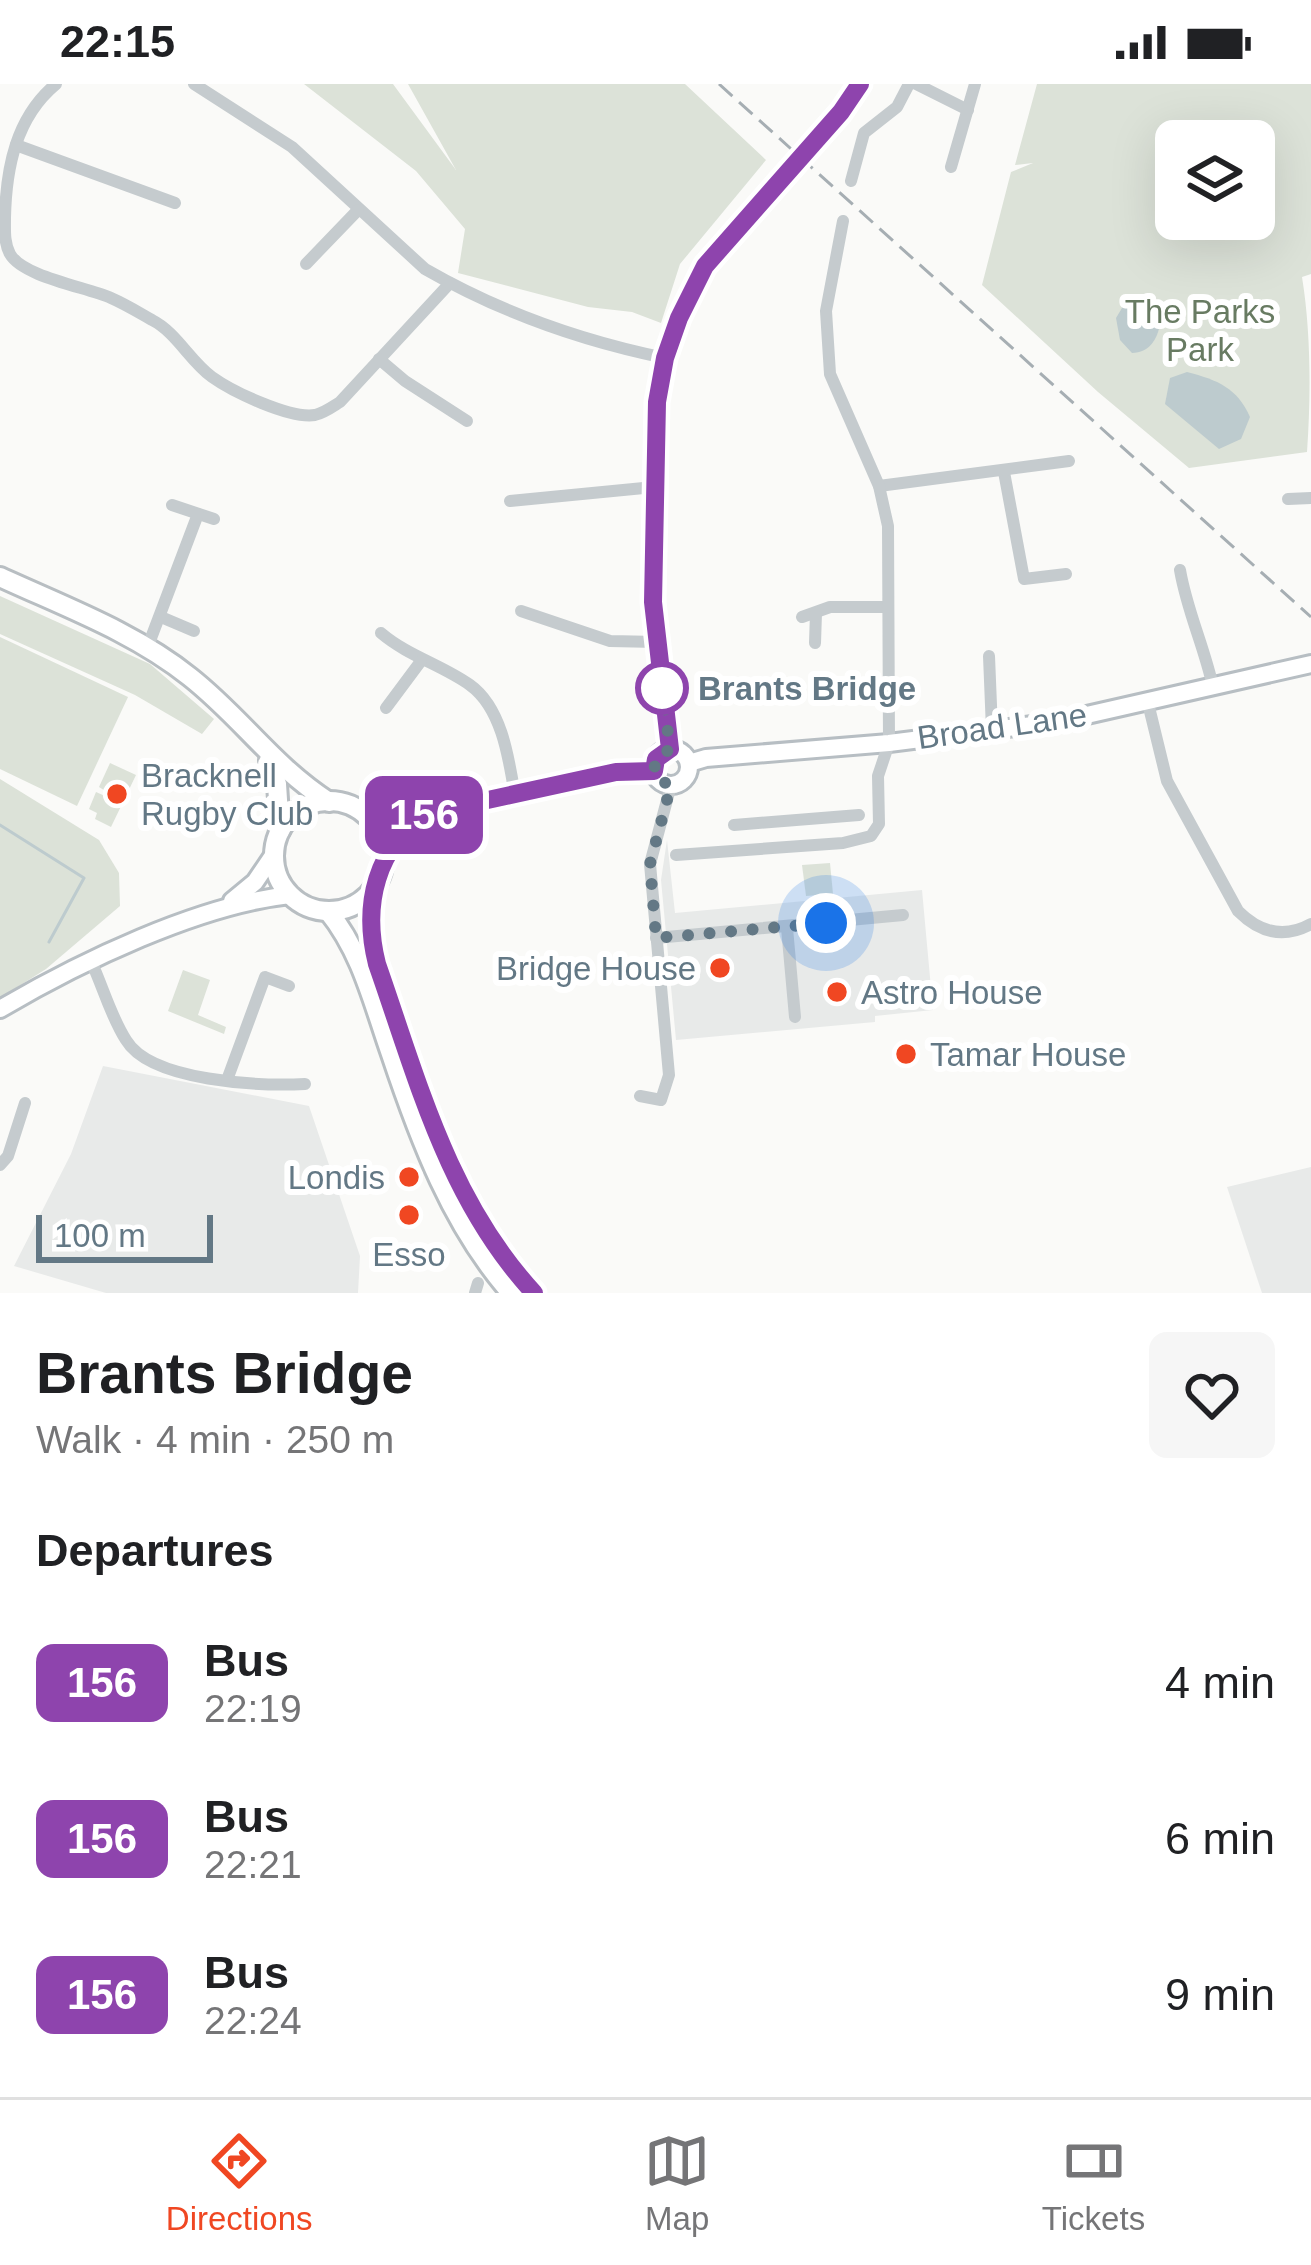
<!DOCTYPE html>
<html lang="en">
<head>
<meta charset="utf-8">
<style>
  body { margin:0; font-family:Arial,sans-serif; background:#f6f6f6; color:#202124; height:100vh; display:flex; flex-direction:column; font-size:45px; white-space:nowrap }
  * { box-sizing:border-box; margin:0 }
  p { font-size:39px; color:#757577 }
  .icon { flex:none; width:66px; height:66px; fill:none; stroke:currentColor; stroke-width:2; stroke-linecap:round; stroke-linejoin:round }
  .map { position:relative; height:1209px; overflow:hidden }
  .panel { display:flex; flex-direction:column; background:#fff; flex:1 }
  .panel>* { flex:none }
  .badge { padding:0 24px; border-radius:18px; font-size:42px; line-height:78px }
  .fabs { position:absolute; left:1155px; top:36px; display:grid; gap:24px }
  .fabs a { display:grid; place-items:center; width:120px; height:120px; border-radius:18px; background:#fff; box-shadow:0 12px 48px #0002; font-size:60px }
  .scale { position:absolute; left:36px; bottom:30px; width:177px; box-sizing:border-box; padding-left:12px; border:6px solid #637885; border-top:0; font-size:33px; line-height:42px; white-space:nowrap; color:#637885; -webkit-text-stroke:9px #fff; paint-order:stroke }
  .you { position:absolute; width:60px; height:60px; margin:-30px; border:9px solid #fff; border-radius:50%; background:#1a73e8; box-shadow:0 0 0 18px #1a73e833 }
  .map>.badge { position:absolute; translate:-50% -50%; box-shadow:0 0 0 6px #fff }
  h2 { padding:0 36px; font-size:45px; line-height:108px }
  .round { display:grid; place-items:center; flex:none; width:126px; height:126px; border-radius:18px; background:#f6f6f6 }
  .overview { display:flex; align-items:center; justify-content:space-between; height:204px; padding:0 36px }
  h1 { font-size:57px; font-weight:700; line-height:90px }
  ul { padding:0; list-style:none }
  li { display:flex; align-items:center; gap:36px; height:156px; padding:0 36px }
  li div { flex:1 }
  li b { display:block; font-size:45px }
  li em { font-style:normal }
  li .badge { min-width:132px; font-weight:700; text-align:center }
  .status { display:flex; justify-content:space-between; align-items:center; height:84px; padding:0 60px; background:#fff; direction:ltr }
  .status svg { height:33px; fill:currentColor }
  .tab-bar { display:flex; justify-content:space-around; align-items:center; height:168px; border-top:3px solid #e0e0e0; background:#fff; font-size:33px; color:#757577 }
  .tab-bar a { display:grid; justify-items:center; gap:6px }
  .tab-bar .on { color:#f04722 }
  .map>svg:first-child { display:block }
  .built { fill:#e8eae9 }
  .green { fill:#dce2d8; fill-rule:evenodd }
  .water { fill:#bdcbce }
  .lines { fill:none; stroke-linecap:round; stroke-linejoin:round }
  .stream { stroke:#bdcbce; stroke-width:3 }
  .secondary-casing { stroke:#b7bec3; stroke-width:22 }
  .primary-casing { stroke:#b8bec2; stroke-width:24 }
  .street { stroke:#c5cbce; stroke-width:12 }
  .secondary { stroke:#fff; stroke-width:16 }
  .primary { stroke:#fff; stroke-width:18 }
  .rail { stroke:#a6aeb3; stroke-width:3; stroke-dasharray:18 9; stroke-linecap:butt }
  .line-casing { stroke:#fff; stroke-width:27 }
  .line { stroke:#8e44ad; stroke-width:18 }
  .walk { stroke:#637885; stroke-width:12; stroke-dasharray:0 21.6 }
  .stop-dot { fill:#fff; stroke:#8e44ad; stroke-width:6 }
  .poi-dot { fill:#f04722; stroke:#fff; stroke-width:4.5 }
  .labels { text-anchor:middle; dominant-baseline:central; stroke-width:12; stroke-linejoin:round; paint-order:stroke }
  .park-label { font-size:33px; fill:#687b62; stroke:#fff }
  .stop-label { font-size:33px; font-weight:bold; fill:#637885; stroke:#fff; text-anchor:start }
  .street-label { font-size:33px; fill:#637885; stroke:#fff }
  .poi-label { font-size:33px; fill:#637885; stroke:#fff; text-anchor:start }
</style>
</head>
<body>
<div class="status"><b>22:15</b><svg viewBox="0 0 49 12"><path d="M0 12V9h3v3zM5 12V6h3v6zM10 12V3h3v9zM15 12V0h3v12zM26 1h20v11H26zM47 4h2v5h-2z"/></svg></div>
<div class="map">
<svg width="1311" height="1209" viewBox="0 0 1311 1209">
  <rect width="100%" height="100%" fill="#fafaf8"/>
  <g class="built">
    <path d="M667 756 675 829 922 806 933 926 875 932V938L676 956 661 796Z"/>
    <path d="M103 982 309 1022 360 1172 358 1209H106L14 1182 71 1070Z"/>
    <path d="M1311 1083V1209H1262L1227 1103Z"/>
  </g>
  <g class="green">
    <path d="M304 0H393L456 86 408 0H685L766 76 680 180 661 239 632 228 588 223 458 189 465 145 416 87Z"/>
    <path d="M1037 0H1311V190L1302 193C1311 248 1311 312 1307 368L1189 384 1098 308 982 201 1011 88 1033 79 1015 81ZM1176 57H1254V135H1176Z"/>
    <path d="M0 512 150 580 214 635 202 650 135 611 0 550Z"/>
    <path d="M0 553 128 613 77 722 0 685Z"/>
    <path d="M110 679 136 691 111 743 95 735 97 729 89 725 96 708 105 712 107 708 99 703Z"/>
    <path d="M0 695 99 756 119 789 120 822 46 885 0 914Z"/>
    <path d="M830 779 833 810 806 812 802 781Z"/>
    <path d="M183 886 210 896 198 931 226 943 224 950 168 927Z"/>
  </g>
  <g class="water">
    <path d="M1125 219H1141L1160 239C1158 255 1149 269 1132 269L1120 256 1116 234Z"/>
    <path d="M1187 288C1218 296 1237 304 1250 333L1241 355 1219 365 1165 320 1170 294Z"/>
  </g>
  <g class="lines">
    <path class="stream" d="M0 741 84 794 49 858"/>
    <defs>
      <g id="secondary">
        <circle cx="671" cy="683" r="18"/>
        <path d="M689 679 706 674 889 659 1056 638 1311 580"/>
        <path d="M367 733H410L616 688 654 687"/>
        <path d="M384 770 406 744 422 732"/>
        <path d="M232 817 255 798 274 770"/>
        <path d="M0 925C80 878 198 821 290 811"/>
      </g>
      <g id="primary">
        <path d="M0 493C65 523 134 548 190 593 242 634 272 681 329 718"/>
        <path d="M269 676 277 700 280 747"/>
        <circle cx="329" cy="772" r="55"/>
        <path d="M371 808 372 853 377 880C418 996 448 1116 534 1209"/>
        <path d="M328 827C362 869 373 919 391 970 419 1054 452 1142 511 1209"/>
      </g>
    </defs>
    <use href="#secondary" class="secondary-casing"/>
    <use href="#primary" class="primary-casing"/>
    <g class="street">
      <path d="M56 0C16 33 6 84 5 134 5 146 4 159 10 170 23 193 86 203 111 214 125 220 138 228 152 236 176 248 190 277 212 293 233 308 290 335 315 331 324 329 332 323 340 318L450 199"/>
      <path d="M194 0 292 63 425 185C498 227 582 257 665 274"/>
      <path d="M916 0 968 26"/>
      <path d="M16 61 175 119"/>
      <path d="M951 83 975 0"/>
      <path d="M851 97 864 49 897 23 909 0"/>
      <path d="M306 180 358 126"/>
      <path d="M379 275 405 297 467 337"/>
      <path d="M1004 388 1024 495 1066 490"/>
      <path d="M879 402 1069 377"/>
      <path d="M1288 415 1311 414"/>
      <path d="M510 417 654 403"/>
      <path d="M172 421 214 435"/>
      <path d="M1180 486C1187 527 1204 562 1213 603"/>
      <path d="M521 527 610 557 657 558"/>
      <path d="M161 533 194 547"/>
      <path d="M802 533 830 523H887"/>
      <path d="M381 549C408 572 442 581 470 601 502 624 509 675 515 712"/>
      <path d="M815 559 816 529"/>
      <path d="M148 562 198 430"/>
      <path d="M989 572 992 646"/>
      <path d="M1148 619 1167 697 1238 827C1260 849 1284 855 1311 840"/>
      <path d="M386 624 421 577"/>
      <path d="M670 665 653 517 657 318 665 274 679 234 705 182 840 28 860 0"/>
      <path d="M734 741 859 731"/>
      <path d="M676 771 843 759 871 752 879 740 878 692 889 659 888 442 879 402 830 290 826 227 843 137"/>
      <path d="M787 844 795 933"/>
      <path d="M656 854 903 831"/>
      <path d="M91 877C103 903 111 933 126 956 151 998 261 1002 305 1000"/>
      <path d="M227 996 265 893 289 902"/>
      <path d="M640 1012 661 1016 669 991 650 780 671 701"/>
      <path d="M0 1081 8 1072 25 1019"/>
      <path d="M475 1209 478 1199"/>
    </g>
    <use href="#secondary" class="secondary"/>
    <use href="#primary" class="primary"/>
    <path class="rail" d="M719 0 1311 533"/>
  </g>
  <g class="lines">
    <defs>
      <path id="line" d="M534 1209C448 1116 418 997 377 880 362 821 376 762 428 729L616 688 654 687 656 675 670 665 653 518 657 318 665 274 679 234 705 182 841 28 860 0"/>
    </defs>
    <use href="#line" class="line-casing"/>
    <use href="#line" class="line"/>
    <path class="walk" d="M662 604 670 665 656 675 654 687 660 697 671 701 650 780 656 854 826 839"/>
  </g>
  <circle class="stop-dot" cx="662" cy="604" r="24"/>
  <g class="poi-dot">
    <circle cx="117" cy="710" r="12"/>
    <circle cx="720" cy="884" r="12"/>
    <circle cx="837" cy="908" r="12"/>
    <circle cx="906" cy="970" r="12"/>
    <circle cx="409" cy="1093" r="12"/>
    <circle cx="409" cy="1131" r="12"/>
  </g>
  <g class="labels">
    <g class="park-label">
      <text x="1200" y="227">The Parks<tspan x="1200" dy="38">Park</tspan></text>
    </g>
    <g class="stop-label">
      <text x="698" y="604">Brants Bridge</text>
    </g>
    <g class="street-label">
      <text transform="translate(1002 642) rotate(-8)">Broad Lane</text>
    </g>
    <g class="poi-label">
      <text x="141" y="691">Bracknell<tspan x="141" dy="38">Rugby Club</tspan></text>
      <text x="696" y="884" text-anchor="end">Bridge House</text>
      <text x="861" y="908">Astro House</text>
      <text x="930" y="970">Tamar House</text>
      <text x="385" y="1093" text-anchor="end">Londis</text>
      <text x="409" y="1170" text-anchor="middle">Esso</text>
    </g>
  </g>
</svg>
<div class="fabs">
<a><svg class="icon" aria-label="layers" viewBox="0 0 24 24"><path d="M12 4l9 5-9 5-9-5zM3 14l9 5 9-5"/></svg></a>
</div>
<div class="scale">100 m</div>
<div class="you" style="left:826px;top:839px"></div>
<b class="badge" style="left:424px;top:731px;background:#8e44ad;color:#fff">156</b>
</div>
<section class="panel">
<div class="overview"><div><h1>Brants Bridge</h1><p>Walk · 4 min · 250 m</p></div><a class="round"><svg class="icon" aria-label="heart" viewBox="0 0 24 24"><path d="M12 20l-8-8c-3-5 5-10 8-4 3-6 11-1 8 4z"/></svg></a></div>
<h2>Departures</h2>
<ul>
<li><span class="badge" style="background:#8e44ad;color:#fff">156</span><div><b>Bus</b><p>22:19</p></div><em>4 min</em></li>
<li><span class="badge" style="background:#8e44ad;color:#fff">156</span><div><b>Bus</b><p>22:21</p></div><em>6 min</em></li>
<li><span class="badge" style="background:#8e44ad;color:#fff">156</span><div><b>Bus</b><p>22:24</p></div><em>9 min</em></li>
</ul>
</section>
<nav class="tab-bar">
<a class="on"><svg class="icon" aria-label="directions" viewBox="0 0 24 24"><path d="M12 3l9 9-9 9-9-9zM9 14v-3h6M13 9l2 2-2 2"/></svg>Directions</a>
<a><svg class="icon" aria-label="map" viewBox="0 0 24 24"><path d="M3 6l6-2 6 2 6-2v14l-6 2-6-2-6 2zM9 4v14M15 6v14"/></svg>Map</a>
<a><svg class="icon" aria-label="tickets" viewBox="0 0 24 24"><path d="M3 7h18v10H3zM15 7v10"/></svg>Tickets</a>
</nav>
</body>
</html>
